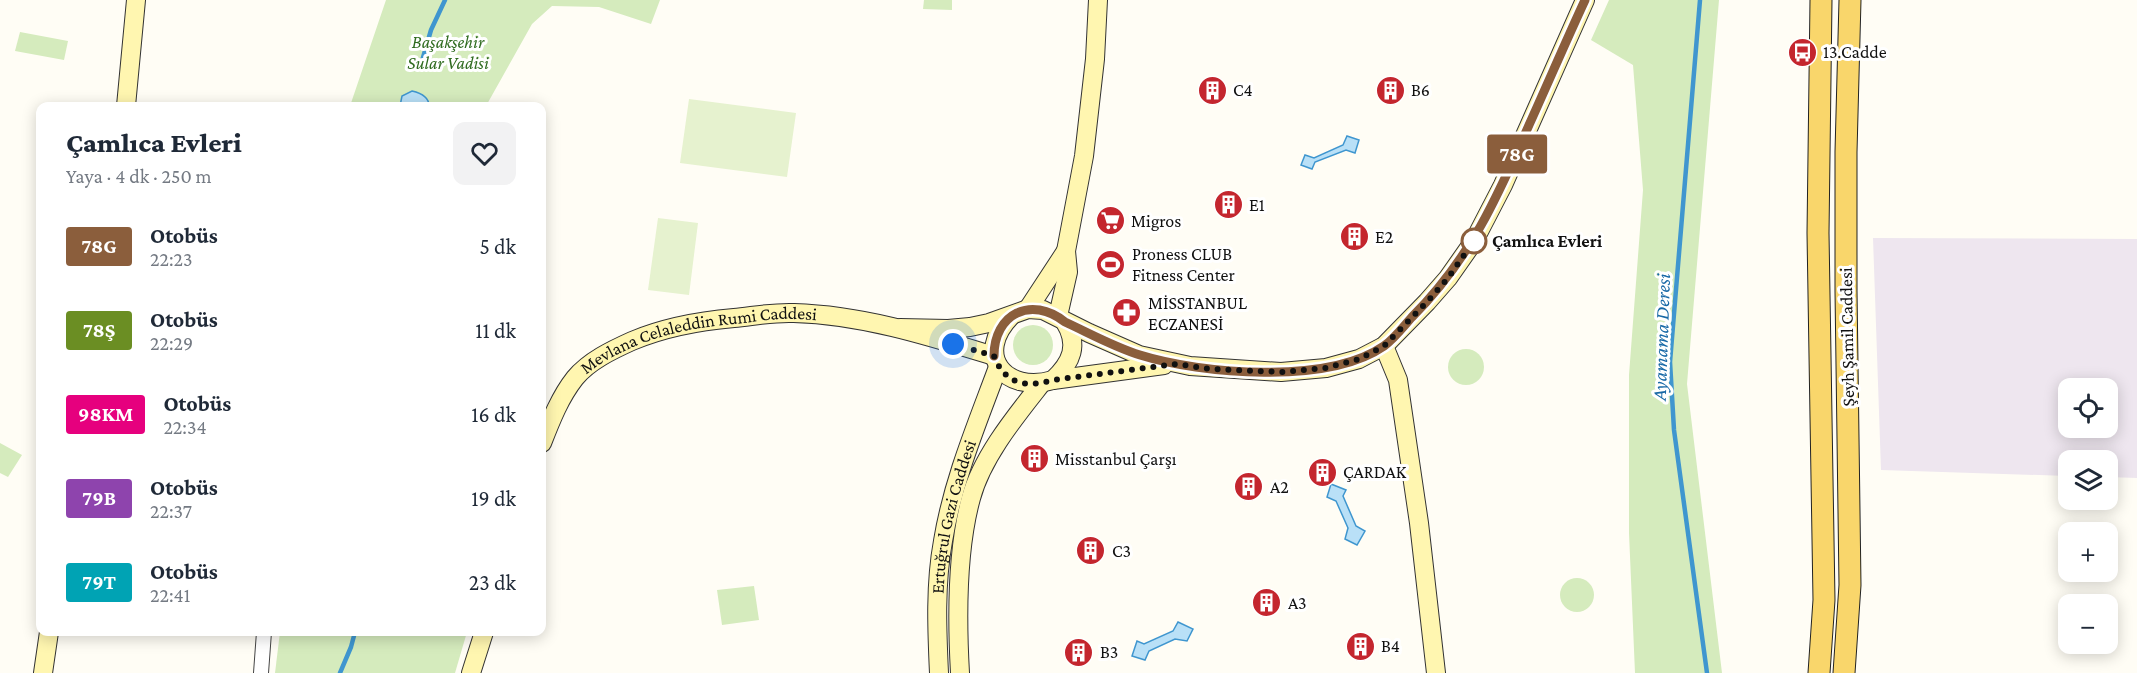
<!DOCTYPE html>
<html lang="tr">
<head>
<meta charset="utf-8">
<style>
  body { margin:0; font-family:"Crimson Pro",serif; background:#f2f2f3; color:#1f2937; height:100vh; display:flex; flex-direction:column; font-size:22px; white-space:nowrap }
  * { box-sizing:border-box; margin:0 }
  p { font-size:20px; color:#747a83 }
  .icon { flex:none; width:33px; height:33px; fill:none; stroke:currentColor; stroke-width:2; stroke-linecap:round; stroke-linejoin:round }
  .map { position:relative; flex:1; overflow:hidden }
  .drawer { position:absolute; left:36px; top:102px; width:510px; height:534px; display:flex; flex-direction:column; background:#fff; border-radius:12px; box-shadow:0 3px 15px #0003 }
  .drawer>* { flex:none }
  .badge { padding:0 12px; border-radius:4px; font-size:21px; line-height:39px }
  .buttons { position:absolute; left:2058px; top:378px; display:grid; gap:12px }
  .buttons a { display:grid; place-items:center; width:60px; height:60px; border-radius:12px; background:#fff; box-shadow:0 3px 15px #0003; font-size:30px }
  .you { position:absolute; width:30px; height:30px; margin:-15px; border:4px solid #fff; border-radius:50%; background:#1a73e8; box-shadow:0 0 0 9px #1a73e833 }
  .map>.badge { position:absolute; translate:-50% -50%; box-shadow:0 0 0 3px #fff }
  .round { display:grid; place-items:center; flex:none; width:63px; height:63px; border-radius:12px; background:#f2f2f3 }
  .headline { display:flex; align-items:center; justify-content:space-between; height:102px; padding:0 30px }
  h1 { font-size:28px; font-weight:800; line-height:45px }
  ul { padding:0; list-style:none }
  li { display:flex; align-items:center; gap:18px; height:84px; padding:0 30px }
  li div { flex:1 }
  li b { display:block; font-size:22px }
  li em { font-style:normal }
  li .badge { min-width:66px; font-weight:700; text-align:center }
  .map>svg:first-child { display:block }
  .industrial { fill:#eee6ef; fill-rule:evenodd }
  .green { fill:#d5ebbd }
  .pitch { fill:#e6f2cf }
  .water { fill:#b9e0f7; stroke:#3f96cf; stroke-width:1.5 }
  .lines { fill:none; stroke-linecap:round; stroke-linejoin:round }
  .stream { stroke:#3f96cf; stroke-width:4.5 }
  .street-casing { stroke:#444; stroke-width:16 }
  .secondary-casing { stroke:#333; stroke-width:20 }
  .primary-casing { stroke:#222; stroke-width:23 }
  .street { stroke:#fff; stroke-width:14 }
  .secondary { stroke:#fff6b0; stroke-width:18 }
  .primary { stroke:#f9d66b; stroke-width:21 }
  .line-casing { stroke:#fff; stroke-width:14 }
  .line { stroke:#8b5e3c; stroke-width:9 }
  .walk { stroke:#111; stroke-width:6; stroke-dasharray:0 10.8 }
  .stop-dot { fill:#fff; stroke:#8b5e3c; stroke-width:3 }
  .labels { text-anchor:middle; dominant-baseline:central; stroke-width:6; stroke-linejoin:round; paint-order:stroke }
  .park-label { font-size:18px; font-style:italic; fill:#2f6b1f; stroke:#fff }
  .poi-label { font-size:18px; fill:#111; stroke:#fff; text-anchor:start }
  .stop-label { font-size:18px; font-weight:bold; fill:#111; stroke:#fff; text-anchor:start }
  .street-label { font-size:18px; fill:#111; stroke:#fff }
  .water-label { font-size:20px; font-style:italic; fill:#1768a6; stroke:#fff }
</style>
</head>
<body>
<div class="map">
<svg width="2137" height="673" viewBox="0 0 2137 673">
  <rect width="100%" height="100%" fill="#fffdf5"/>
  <path class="industrial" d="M1873 238 2137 239V478L2108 477V460H2068V476L1881 470ZM2068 388H2108V428H2068Z"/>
  <g class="green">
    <path d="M386 0H660L651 24 599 7 552 6 532 24 486 106H350Z"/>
    <path d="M924 0H952V10L923 9Z"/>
    <path d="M1609 0H1719L1687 384 1722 673H1635L1629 533V375L1643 190 1633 65 1591 40Z"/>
    <path d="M20 32 68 41 64 60 15 51Z"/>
    <circle cx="1033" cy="345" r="20"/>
    <circle cx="1466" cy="367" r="18"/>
    <path d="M0 443 22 455 8 477 0 473Z"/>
    <circle cx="1577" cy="595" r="17"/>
    <path d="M754 586 759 620 722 625 717 590Z"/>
    <path d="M280 632H467L455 673H275Z"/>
  </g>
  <g class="pitch">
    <path d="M689 99 796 113 787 177 680 163Z"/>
    <path d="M658 218 698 223 689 295 648 290Z"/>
  </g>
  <g class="water">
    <path d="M412 91C421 93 429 97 429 106H400L402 96Z"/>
    <path d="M1347 136 1359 140 1355 153 1346 150 1315 162 1312 169 1301 165 1305 155 1314 158 1343 145Z"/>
    <path d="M1331 484 1346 490 1343 496 1356 526 1365 531 1357 545 1345 539 1348 528 1336 501 1327 497Z"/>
    <path d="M1178 622 1193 629 1187 641 1175 639 1149 651 1145 660 1132 656 1137 641 1144 644 1173 631Z"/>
  </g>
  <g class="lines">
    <g class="stream">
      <path d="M1700 0 1670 362 1674 430 1707 673"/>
      <path d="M420 68 431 30 445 0"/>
      <path d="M340 673 351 647 355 632"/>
    </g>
    <defs>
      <path id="street" d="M261 673 264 632"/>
      <g id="secondary">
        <path d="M126 106 136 0"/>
        <path d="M1028 309 1066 251"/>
        <path d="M1011 316C973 355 1005 394 1053 380L1164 365"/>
        <path d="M1058 316 1068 272 1066 251 1084 156 1095 59 1098 0"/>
        <path d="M900 328 948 329 970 327 989 323 1028 309 1043 310 1089 333 1139 355 1190 366 1281 372 1326 368 1359 359 1384 346 1427 302 1448 278 1474 241 1503 185 1585 0"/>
        <path d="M1384 346 1398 380 1419 523 1436 673"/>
        <path d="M1053 380C1072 362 1079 345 1065 322"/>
        <path id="s1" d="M542 443C551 420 560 397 575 378 589 361 612 350 632 341 665 327 699 321 734 318 754 316 774 312 794 313 863 315 929 336 994 356"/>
        <path d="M43 673 49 632"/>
        <path d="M471 673 484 632"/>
        <path id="s2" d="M939 673C937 630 935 584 943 541 953 480 977 424 998 367"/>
        <path d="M960 673C957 620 957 549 971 498 982 457 1015 417 1041 384"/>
      </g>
      <g id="primary">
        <path d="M1819 673 1824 600 1818 233 1821 0"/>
        <path d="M1844 673 1850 585 1846 291V152L1850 0"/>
      </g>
    </defs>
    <use href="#street" class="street-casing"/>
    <use href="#secondary" class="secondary-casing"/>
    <use href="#primary" class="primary-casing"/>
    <use href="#street" class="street"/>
    <use href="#secondary" class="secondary"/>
    <use href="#primary" class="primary"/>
  </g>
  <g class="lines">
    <defs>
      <path id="line" d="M994 356C994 314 1031 295 1065 322 1089 333 1114 347 1140 355 1201 374 1328 385 1384 346 1394 339 1403 327 1412 317 1470 259 1497 198 1529 125 1548 83 1566 41 1585 0"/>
    </defs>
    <use href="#line" class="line-casing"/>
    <use href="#line" class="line"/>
    <path class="walk" d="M953 344 994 356C1005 385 1027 388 1053 380L1176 364 1211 369 1281 372 1326 368 1359 359 1384 346 1427 302 1448 278 1474 241"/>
  </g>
  <defs>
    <symbol id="bus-disc" viewBox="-11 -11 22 22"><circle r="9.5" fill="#c4262e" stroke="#fff"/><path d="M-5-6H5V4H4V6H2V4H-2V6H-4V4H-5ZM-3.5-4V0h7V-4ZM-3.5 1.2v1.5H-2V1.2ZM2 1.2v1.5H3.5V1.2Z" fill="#fff"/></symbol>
    <symbol id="building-disc" viewBox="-11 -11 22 22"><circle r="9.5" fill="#c4262e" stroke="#fff"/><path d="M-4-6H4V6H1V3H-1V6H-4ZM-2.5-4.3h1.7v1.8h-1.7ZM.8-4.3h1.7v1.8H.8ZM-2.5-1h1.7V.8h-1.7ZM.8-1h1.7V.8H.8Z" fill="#fff"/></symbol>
    <symbol id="supermarket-disc" viewBox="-11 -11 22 22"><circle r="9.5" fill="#c4262e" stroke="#fff"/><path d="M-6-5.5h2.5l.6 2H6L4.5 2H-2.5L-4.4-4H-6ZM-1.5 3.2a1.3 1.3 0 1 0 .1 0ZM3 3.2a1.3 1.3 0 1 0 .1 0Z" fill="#fff"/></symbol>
    <symbol id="stadium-disc" viewBox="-11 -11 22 22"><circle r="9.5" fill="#c4262e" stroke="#fff"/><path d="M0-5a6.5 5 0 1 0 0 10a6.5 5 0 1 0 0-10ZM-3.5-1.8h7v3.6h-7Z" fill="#fff"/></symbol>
    <symbol id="pharmacy-disc" viewBox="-11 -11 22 22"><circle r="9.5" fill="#c4262e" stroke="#fff"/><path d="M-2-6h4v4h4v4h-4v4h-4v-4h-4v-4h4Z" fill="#fff"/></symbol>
  </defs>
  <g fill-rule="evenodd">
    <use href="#bus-disc" x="1786" y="36" width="33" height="33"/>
    <use href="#building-disc" x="1196" y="74" width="33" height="33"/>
    <use href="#building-disc" x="1374" y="74" width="33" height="33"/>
    <use href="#building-disc" x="1212" y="188" width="33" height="33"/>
    <use href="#supermarket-disc" x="1094" y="204" width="33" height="33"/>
    <use href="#building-disc" x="1338" y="220" width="33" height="33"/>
    <use href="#stadium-disc" x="1094" y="248" width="33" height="33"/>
    <use href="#pharmacy-disc" x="1110" y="296" width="33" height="33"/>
    <use href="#building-disc" x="1018" y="442" width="33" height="33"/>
    <use href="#building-disc" x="1306" y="456" width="33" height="33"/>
    <use href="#building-disc" x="1232" y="470" width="33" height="33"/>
    <use href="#building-disc" x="1074" y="534" width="33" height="33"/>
    <use href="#building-disc" x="1250" y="586" width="33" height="33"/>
    <use href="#building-disc" x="1344" y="630" width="33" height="33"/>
    <use href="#building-disc" x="1062" y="636" width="33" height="33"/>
  </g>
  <circle class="stop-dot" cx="1474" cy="241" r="12"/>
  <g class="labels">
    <g class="park-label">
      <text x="448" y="42">Başakşehir<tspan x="448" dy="21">Sular Vadisi</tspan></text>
    </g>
    <g class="poi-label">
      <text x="1823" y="52">13.Cadde</text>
      <text x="1233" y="90">C4</text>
      <text x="1411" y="90">B6</text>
      <text x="1249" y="205">E1</text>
      <text x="1131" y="221">Migros</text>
      <text x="1375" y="237">E2</text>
      <text x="1132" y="254">Proness CLUB<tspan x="1132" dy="21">Fitness Center</tspan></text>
      <text x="1148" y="303">MİSSTANBUL<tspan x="1148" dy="21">ECZANESİ</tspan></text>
      <text x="1055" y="459">Misstanbul Çarşı</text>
      <text x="1343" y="472">ÇARDAK</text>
      <text x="1270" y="487">A2</text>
      <text x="1112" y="551">C3</text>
      <text x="1288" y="603">A3</text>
      <text x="1381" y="646">B4</text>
      <text x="1100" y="652">B3</text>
    </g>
    <g class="stop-label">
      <text x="1492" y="241">Çamlıca Evleri</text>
    </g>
    <g class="street-label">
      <text transform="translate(1847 337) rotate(-91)">Şeyh Şamil Caddesi</text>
      <text stroke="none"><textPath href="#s1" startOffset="207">Mevlana Celaleddin Rumi Caddesi</textPath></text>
      <text stroke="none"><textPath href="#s2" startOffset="158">Ertuğrul Gazi Caddesi</textPath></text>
    </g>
    <g class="water-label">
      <text transform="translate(1661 337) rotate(-88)">Ayamama Deresi</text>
    </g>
  </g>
</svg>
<div class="buttons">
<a><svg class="icon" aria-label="locate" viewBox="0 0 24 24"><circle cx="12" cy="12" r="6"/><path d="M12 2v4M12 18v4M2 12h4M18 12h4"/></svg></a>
<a><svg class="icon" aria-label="layers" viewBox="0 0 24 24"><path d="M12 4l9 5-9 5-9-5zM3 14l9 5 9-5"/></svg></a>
<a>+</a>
<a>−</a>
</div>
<div class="you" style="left:953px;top:344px"></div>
<b class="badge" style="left:1517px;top:154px;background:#8b5e3c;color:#fff">78G</b>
<section class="drawer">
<div class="headline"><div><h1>Çamlıca Evleri</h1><p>Yaya · 4 dk · 250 m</p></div><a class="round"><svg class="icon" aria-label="heart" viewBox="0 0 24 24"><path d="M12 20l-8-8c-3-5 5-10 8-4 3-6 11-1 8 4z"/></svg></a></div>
<ul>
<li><span class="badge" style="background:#8b5e3c;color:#fff">78G</span><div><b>Otobüs</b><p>22:23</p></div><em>5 dk</em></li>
<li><span class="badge" style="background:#6b8e23;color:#fff">78Ş</span><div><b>Otobüs</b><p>22:29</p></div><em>11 dk</em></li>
<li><span class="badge" style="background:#e6007e;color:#fff">98KM</span><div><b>Otobüs</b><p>22:34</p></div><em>16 dk</em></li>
<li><span class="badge" style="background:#8e44ad;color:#fff">79B</span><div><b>Otobüs</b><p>22:37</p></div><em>19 dk</em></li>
<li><span class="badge" style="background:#00a3b4;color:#fff">79T</span><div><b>Otobüs</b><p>22:41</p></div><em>23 dk</em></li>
</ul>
</section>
</div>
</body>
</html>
